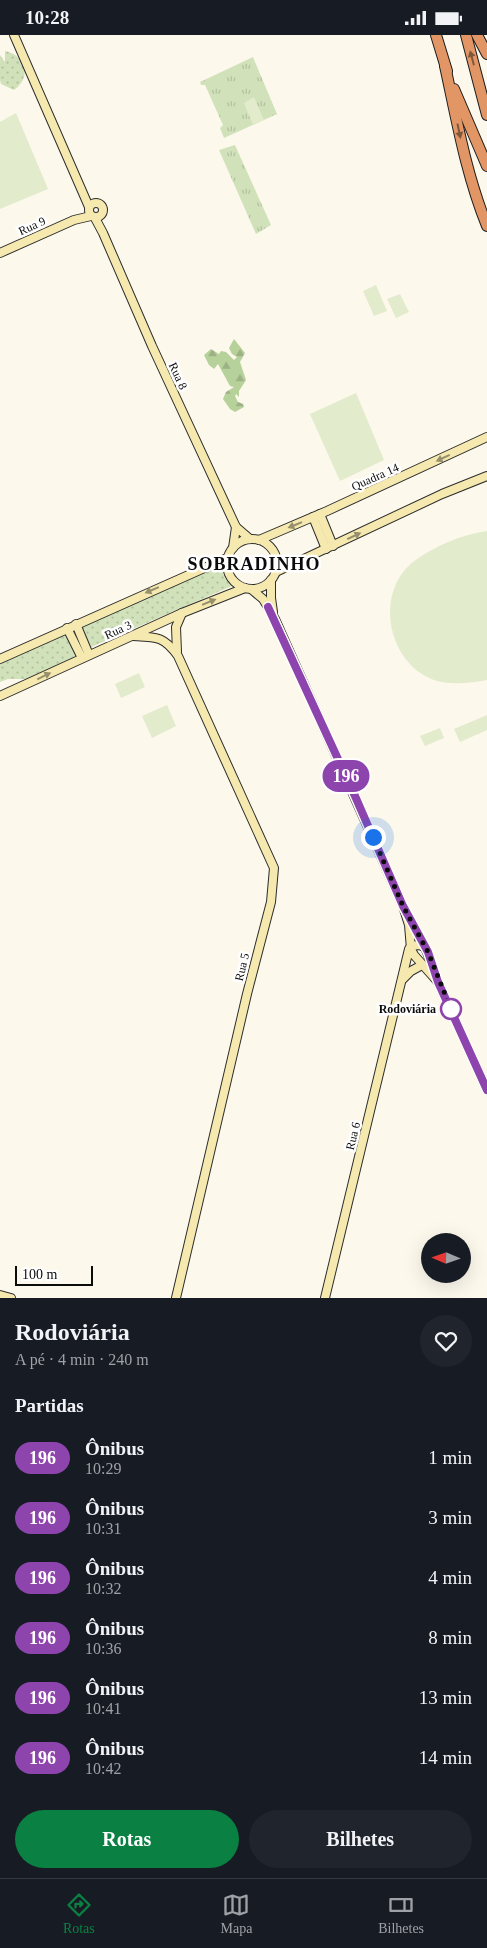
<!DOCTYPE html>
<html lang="pt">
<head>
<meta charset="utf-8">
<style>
  body { margin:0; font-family:Georgia,serif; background:#20242c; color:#f1f3f6; height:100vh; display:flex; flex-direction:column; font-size:19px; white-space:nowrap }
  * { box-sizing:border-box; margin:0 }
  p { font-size:16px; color:#9ea1a6 }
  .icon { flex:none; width:28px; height:28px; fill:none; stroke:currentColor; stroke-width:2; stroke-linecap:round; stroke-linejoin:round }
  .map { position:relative; height:1263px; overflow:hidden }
  .sheet { display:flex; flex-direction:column; background:#171b24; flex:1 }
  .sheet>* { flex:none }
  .badge { padding:0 10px; border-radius:16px; font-size:18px; line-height:32px }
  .needle { width:32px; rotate:272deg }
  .tools { position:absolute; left:421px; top:1198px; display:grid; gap:10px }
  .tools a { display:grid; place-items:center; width:50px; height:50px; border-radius:50%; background:#171b24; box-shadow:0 5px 20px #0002; font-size:25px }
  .scale { position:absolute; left:15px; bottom:12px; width:78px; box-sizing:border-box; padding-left:5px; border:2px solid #0b0b0b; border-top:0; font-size:14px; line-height:18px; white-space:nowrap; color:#0b0b0b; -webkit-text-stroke:4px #fff; paint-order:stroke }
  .you { position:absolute; width:25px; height:25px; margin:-12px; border:4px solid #fff; border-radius:50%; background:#1a73e8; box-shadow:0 0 0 8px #1a73e833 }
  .map>.badge { position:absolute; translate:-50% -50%; box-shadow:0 0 0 2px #fff }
  h2 { padding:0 15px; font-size:19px; line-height:45px }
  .round { display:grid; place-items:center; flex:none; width:52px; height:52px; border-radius:26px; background:#20242c }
  .summary { display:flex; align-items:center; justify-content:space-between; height:85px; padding:0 15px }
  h1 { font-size:24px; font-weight:600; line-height:38px }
  .action { display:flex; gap:10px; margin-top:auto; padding:10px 15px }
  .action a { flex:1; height:58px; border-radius:30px; background:#0b8043; color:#fff; font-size:20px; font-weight:600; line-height:58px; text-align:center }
  .action a+a { background:#20242c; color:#f1f3f6 }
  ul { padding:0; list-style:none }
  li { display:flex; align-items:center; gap:15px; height:60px; padding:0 15px }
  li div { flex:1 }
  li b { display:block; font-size:19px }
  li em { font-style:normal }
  li .badge { min-width:55px; font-weight:700; text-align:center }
  .status { display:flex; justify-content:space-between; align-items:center; height:35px; padding:0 25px; background:#171b24; direction:ltr }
  .status svg { height:14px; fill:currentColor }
  .tab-bar { display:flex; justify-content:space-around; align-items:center; height:70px; border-top:1px solid #363941; background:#171b24; font-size:14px; color:#9ea1a6 }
  .tab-bar a { display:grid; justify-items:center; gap:2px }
  .tab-bar .current { color:#0b8043 }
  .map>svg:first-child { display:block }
  .grass { fill:url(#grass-dots) }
  .forest { fill:url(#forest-firs) }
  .park { fill:url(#park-tufts) }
  .pitch { fill:#e2ebcb }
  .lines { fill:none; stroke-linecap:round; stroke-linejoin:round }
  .secondary-casing { stroke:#2d2d2d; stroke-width:10 }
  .highway-casing { stroke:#1c1c1c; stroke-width:12 }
  .secondary { stroke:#f5e9af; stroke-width:8 }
  .highway { stroke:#e29665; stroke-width:10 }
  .oneway { fill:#81573c }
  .oneway2 { fill:#97906d }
  .line-casing { stroke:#fff; stroke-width:11 }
  .line { stroke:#8e44ad; stroke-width:8 }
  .walk { stroke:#0b0b0b; stroke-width:5; stroke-dasharray:0 9 }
  .stop-dot { fill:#fff; stroke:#8e44ad; stroke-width:2.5 }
  .labels { text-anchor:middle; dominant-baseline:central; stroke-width:5; stroke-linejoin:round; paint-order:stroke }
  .street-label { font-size:12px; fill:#0b0b0b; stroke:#fff }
  .stop-label { font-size:12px; font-weight:bold; fill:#0b0b0b; stroke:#fff; text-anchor:end }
  .district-label { font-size:18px; font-weight:bold; letter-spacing:1px; fill:#0b0b0b; stroke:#fff }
</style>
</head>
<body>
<div class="status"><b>10:28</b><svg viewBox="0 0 49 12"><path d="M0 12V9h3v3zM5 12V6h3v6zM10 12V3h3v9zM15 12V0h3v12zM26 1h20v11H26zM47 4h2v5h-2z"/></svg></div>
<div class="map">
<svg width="487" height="1263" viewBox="0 0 487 1263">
  <defs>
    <pattern id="grass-dots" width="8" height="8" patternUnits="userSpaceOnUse" patternTransform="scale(1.25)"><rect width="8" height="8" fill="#d1e2ba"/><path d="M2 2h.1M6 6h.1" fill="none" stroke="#b2c19f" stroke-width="1.8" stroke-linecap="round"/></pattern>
    <pattern id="forest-firs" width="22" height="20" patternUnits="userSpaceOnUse" patternTransform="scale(1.25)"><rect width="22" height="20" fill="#b7d19b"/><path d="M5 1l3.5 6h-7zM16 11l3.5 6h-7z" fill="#9cb284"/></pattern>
    <pattern id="park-tufts" width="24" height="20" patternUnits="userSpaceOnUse" patternTransform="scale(1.25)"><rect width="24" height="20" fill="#d1e2ba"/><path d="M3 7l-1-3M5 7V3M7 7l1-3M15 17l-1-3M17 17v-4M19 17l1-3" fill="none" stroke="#b2c19f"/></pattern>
  </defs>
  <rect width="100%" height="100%" fill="#fdf8ec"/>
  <g class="grass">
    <path d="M5 16C27 21 32 42 14 55L1 49 0 45V20L5 27Z"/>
    <path d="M222 529 224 542 232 551 89 613 80 593Z"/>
    <path d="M67 599 77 620 31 644H8L0 647V628Z"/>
  </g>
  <path class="forest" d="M234 304 245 318 240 327 246 345 239 356V362L236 359 235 361 238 367 243 369 244 372 235 377 230 374 223 364 226 357 234 352 230 351 218 329 214 334 209 330 204 320 211 314 219 319 221 316 226 317 234 325 237 322 232 319 229 313Z"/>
  <g class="park">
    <path d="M253 22 277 79 224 103 220 93 223 90 205 50H201L200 47Z"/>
    <path d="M235 110 271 190 256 199 219 115Z"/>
  </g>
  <g class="pitch">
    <path d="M254 62 264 85 253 90 244 68Z"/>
    <path d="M16 78 48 154 0 174V87Z"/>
    <path d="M376 250 387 276 374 281 363 256Z"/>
    <path d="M400 259 409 277 396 283 387 264Z"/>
    <path d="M356 358 384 425 340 446 310 379Z"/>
    <path d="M487 496V645C472 648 452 650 437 646 388 631 373 559 413 527 434 511 461 500 487 496Z"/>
    <path d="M139 638 145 652 121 663 115 649Z"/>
    <path d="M167 670 176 691 152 703 142 681Z"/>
    <path d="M487 680V695L460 707 454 694Z"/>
    <path d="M440 693 444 703 425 711 420 701Z"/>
  </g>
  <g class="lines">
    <defs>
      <g id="secondary">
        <path d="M14 0 89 172"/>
        <circle cx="96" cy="175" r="7"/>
        <path d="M95 183 103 198 152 311 236 492 250 504"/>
        <path d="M0 218 74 185 91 181"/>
        <path d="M320 479 333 511"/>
        <path d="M313 482 326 514"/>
        <circle cx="252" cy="529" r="25"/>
        <path d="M259 505 327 476 487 402"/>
        <path d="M233 513 236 492"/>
        <path d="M276 537 442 459 487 441"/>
        <path d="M271 545V563L273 577"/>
        <path d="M251 554 263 564 275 584 403 871 409 890 411 914 414 920 438 947"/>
        <path d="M76 589 89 620"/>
        <path d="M67 593 82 623"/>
        <path d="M133 601C156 602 164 601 178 621L274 833 271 867 247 959 176 1263"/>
        <path d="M177 617 176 592 182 578"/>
        <path d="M0 624 229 522"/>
        <path d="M0 661 182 578 245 553"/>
        <path d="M410 884 427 917 438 947 487 1055"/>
        <path d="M402 945 411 936 422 930"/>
        <path d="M0 1260 11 1263"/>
        <path d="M325 1263 409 914 411 911 419 910 425 912"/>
      </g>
      <g id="highway">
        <path d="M436 0 447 36"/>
        <path d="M466 0 487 80"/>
        <path d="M477 0 487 19"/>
        <path d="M445 31C457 86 466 139 487 191"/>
        <path d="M454 54 487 131"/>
      </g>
    </defs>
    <use href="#secondary" class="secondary-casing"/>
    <use href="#highway" class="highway-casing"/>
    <use href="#secondary" class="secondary"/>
    <use href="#highway" class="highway"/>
  </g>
  <defs><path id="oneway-solid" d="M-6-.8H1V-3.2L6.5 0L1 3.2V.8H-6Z" transform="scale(1.25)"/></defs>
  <g class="oneway">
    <use href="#oneway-solid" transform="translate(472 23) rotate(-105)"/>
    <use href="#oneway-solid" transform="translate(459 96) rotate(78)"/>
  </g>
  <g class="oneway2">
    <use href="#oneway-solid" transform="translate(443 423) rotate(155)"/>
    <use href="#oneway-solid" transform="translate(295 490) rotate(158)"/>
    <use href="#oneway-solid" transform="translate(354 501) rotate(-25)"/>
    <use href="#oneway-solid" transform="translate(152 555) rotate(157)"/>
    <use href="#oneway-solid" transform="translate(209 567) rotate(-22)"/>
    <use href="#oneway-solid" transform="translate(44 641) rotate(-26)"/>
  </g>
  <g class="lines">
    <defs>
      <path id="line" d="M268 572 355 761 403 871 428 917 438 947 487 1055"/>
    </defs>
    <use href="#line" class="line-casing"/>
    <use href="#line" class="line"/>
    <path class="walk" d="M373 802 403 871 428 917 451 974"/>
  </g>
  <circle class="stop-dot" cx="451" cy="974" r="10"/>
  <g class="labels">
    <g class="street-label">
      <text transform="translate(32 191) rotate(-24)">Rua 9</text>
      <text transform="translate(178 341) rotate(65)">Rua 8</text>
      <text transform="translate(375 442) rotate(-24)">Quadra 14</text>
      <text transform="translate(118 595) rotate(-24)">Rua 3</text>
      <text transform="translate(242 932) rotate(-76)">Rua 5</text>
      <text transform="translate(353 1101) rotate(-76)">Rua 6</text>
    </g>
    <g class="stop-label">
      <text x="436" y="974">Rodoviária</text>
    </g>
    <g class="district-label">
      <text x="254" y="529">SOBRADINHO</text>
    </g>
  </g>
</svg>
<div class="tools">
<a><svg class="needle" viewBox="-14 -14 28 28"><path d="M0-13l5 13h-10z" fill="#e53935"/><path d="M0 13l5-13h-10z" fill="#9ea1a6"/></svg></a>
</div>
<div class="scale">100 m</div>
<div class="you" style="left:373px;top:802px"></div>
<b class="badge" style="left:346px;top:741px;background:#8e44ad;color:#fff">196</b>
</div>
<section class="sheet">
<div class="summary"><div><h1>Rodoviária</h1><p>A pé · 4 min · 240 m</p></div><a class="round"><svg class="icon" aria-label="heart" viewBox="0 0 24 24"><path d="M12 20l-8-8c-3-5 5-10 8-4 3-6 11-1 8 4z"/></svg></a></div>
<h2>Partidas</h2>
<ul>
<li><span class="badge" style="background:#8e44ad;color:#fff">196</span><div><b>Ônibus</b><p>10:29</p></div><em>1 min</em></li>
<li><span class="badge" style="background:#8e44ad;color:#fff">196</span><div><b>Ônibus</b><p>10:31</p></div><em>3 min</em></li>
<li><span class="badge" style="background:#8e44ad;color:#fff">196</span><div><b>Ônibus</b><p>10:32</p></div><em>4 min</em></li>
<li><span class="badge" style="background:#8e44ad;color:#fff">196</span><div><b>Ônibus</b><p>10:36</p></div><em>8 min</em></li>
<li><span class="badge" style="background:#8e44ad;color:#fff">196</span><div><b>Ônibus</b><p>10:41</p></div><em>13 min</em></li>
<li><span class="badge" style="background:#8e44ad;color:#fff">196</span><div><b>Ônibus</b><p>10:42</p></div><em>14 min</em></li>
</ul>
<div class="action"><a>Rotas</a><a>Bilhetes</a></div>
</section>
<nav class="tab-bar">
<a class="current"><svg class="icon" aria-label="directions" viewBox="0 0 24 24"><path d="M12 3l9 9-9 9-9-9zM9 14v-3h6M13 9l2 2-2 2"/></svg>Rotas</a>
<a><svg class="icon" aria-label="map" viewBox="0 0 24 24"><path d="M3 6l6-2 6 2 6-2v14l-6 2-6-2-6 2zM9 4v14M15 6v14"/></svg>Mapa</a>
<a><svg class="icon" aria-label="tickets" viewBox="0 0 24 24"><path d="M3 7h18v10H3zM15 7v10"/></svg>Bilhetes</a>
</nav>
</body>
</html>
